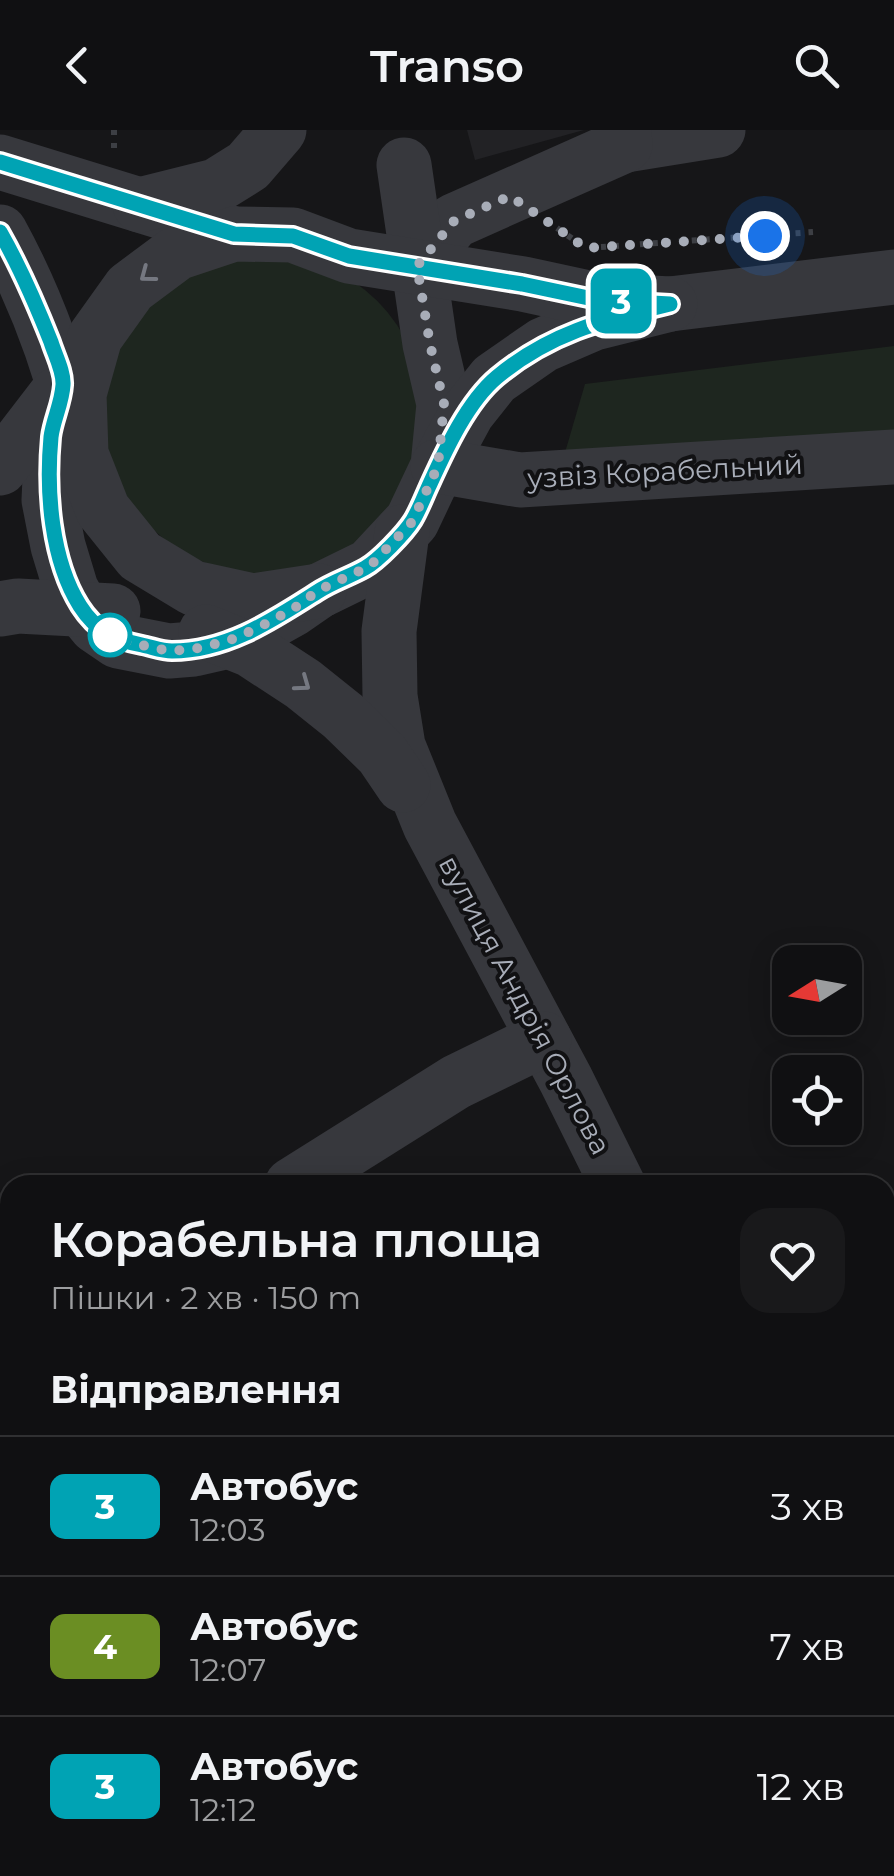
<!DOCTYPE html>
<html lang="uk">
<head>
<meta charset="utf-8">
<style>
  body { margin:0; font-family:Montserrat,sans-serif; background:#19191b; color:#f1f3f6; height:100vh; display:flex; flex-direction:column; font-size:38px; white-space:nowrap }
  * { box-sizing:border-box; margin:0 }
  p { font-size:32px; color:#9c9d9f }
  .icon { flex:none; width:55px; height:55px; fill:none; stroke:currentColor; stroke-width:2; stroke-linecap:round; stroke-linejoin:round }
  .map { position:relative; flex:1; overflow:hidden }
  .sheet { position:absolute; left:0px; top:1045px; width:895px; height:702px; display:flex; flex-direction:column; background:#101012; border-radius:30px 30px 0 0; box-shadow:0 5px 25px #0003,0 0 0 2px #303032 }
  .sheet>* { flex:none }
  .badge { padding:0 20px; border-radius:15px; font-size:35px; line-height:65px }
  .needle { width:65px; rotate:259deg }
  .buttons { position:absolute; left:772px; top:815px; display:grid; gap:20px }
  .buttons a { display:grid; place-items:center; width:90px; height:90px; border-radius:20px; background:#101012; box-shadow:0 5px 25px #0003,0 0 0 2px #303032; font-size:50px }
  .you { position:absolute; width:50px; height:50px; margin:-25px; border:8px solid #fff; border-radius:50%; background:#1a73e8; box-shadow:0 0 0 15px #1a73e833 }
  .map>.badge { position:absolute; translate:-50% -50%; box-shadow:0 0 0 5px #fff }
  h2 { padding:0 50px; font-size:38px; line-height:90px }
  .round { display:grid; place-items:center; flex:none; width:105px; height:105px; border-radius:30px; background:#19191b }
  .summary { display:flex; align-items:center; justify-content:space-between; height:170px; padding:0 50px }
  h1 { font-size:48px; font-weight:600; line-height:75px }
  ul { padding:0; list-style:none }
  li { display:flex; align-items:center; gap:30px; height:140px; padding:0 50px; border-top:2px solid #303032 }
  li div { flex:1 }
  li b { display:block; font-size:38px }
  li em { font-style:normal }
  li .badge { min-width:110px; font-weight:700; text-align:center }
  header { display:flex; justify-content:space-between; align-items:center; height:130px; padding:0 50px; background:#101012; font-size:45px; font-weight:600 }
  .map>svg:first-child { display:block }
  .built { fill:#222225 }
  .green { fill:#1e261f }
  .building { fill:#404145; stroke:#303034; stroke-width:2.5 }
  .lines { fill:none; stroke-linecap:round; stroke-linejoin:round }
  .path { stroke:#3d3f44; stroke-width:6; stroke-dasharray:5 8; stroke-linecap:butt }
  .minor { stroke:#37383d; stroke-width:55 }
  .oneway { stroke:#757881 }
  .line-casing { stroke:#fff; stroke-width:22 }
  .line { stroke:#00a3b4; stroke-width:15 }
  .walk { stroke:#a8adb8; stroke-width:10; stroke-dasharray:0 18 }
  .stop-dot { fill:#fff; stroke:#00a3b4; stroke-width:5 }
  .labels { text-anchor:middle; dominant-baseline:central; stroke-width:8; stroke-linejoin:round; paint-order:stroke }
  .street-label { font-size:28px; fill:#a8adb8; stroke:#111113 }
</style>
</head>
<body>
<header><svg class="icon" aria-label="back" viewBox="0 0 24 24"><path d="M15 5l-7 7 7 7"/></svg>Transo<svg class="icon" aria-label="search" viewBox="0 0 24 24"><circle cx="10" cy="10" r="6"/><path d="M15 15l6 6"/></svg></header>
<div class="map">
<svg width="894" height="1746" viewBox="0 0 894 1746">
  <rect width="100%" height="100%" fill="#161618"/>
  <path class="built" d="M467 0H584L475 30Z"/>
  <g class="green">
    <circle cx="264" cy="284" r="160"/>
    <path d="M894 216V301L564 326 585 254Z"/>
  </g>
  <path class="building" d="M664 1738H751L752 1742 740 1746H666Z"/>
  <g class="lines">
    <g class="path">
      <path d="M114 0V19"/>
      <path d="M557 98 580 114"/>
      <path d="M601 117 813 102"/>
    </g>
    <g class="minor">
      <path d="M625 15 718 0"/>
      <path d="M0 32 234 104"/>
      <path d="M140 75 216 56 248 36 279 0"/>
      <path d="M0 102C33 162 56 223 73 289"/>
      <path d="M417 136 454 91 625 15 624 0"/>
      <path d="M58 276 52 304 49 370 58 416 71 459 82 479 96 496 118 511 169 521 194 519 229 511 259 498 293 479 319 461 370 436 412 391 438 336 444 274 430 214 404 35"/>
      <path d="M442 329 467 283 494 249 543 215 594 193 670 174 894 147"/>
      <path d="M438 336 520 350 894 327"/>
      <path d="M0 338 56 265"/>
      <path d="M402 402 389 501 390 566 398 616 430 695 566 950 618 1055"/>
      <path d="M319 461 253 471 193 458 140 426 103 380 81 324 79 264 95 207 130 158 177 123 234 104 293 105 349 126 523 154 597 170 670 174"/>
      <path d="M0 479 18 476 113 481"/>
      <path d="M206 502 251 520 303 554 343 586 382 624 403 655"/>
      <path d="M292 1055 456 952 544 909"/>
      <path d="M885 1122 894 1118"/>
      <path d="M0 1544 10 1546"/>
      <path d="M885 1631 894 1651"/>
      <path d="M371 1738 377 1746"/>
      <path d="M884 1746 894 1741"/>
    </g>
  </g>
  <defs><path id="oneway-chevron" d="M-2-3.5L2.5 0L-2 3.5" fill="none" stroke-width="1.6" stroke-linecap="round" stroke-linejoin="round" transform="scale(2.5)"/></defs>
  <g class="oneway">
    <use href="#oneway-chevron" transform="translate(147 145) rotate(143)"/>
    <use href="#oneway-chevron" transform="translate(303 554) rotate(36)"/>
  </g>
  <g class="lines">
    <defs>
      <path id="line" d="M0 32 234 104 293 106 349 126 522 154 598 170 670 174C604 190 551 202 497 247 467 272 445 321 429 356 424 367 419 380 413 390 405 403 378 431 365 438 349 447 332 452 317 462 273 490 227 521 172 521 162 521 152 517 142 515 115 510 96 501 80 476 51 430 46 361 51 307 53 290 62 273 63 255 64 242 55 225 51 212 36 174 20 137 0 102"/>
    </defs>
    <use href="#line" class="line-casing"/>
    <use href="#line" class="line"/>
    <path class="walk" d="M110 505 118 510 169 521 194 519 228 511 258 498 293 479 319 460 370 436 412 392 438 336 444 274 430 214 417 136 454 91 510 66 586 118 765 106"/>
  </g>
  <circle class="stop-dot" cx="110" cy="505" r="20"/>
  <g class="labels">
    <g class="street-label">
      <text transform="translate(665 341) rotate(-3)">узвіз Корабельний</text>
      <text transform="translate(525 875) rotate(62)">вулиця Андрія Орлова</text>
    </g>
  </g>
</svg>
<div class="buttons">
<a><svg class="needle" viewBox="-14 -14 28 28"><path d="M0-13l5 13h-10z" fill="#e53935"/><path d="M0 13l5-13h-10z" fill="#9c9d9f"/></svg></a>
<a><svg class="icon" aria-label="locate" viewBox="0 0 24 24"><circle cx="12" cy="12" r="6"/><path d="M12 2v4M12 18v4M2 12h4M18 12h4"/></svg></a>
</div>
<div class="you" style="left:765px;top:106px"></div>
<b class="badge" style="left:621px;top:171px;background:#00a3b4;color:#fff">3</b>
<section class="sheet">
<div class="summary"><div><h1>Корабельна площа</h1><p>Пішки · 2 хв · 150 m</p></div><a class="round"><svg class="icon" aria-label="heart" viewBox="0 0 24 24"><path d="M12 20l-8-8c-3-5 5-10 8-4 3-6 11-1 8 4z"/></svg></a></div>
<h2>Відправлення</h2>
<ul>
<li><span class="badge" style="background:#00a3b4;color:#fff">3</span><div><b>Автобус</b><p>12:03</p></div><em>3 хв</em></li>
<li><span class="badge" style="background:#6b8e23;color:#fff">4</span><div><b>Автобус</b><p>12:07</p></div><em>7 хв</em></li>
<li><span class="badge" style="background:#00a3b4;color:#fff">3</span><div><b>Автобус</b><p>12:12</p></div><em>12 хв</em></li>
</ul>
</section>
</div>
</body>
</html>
